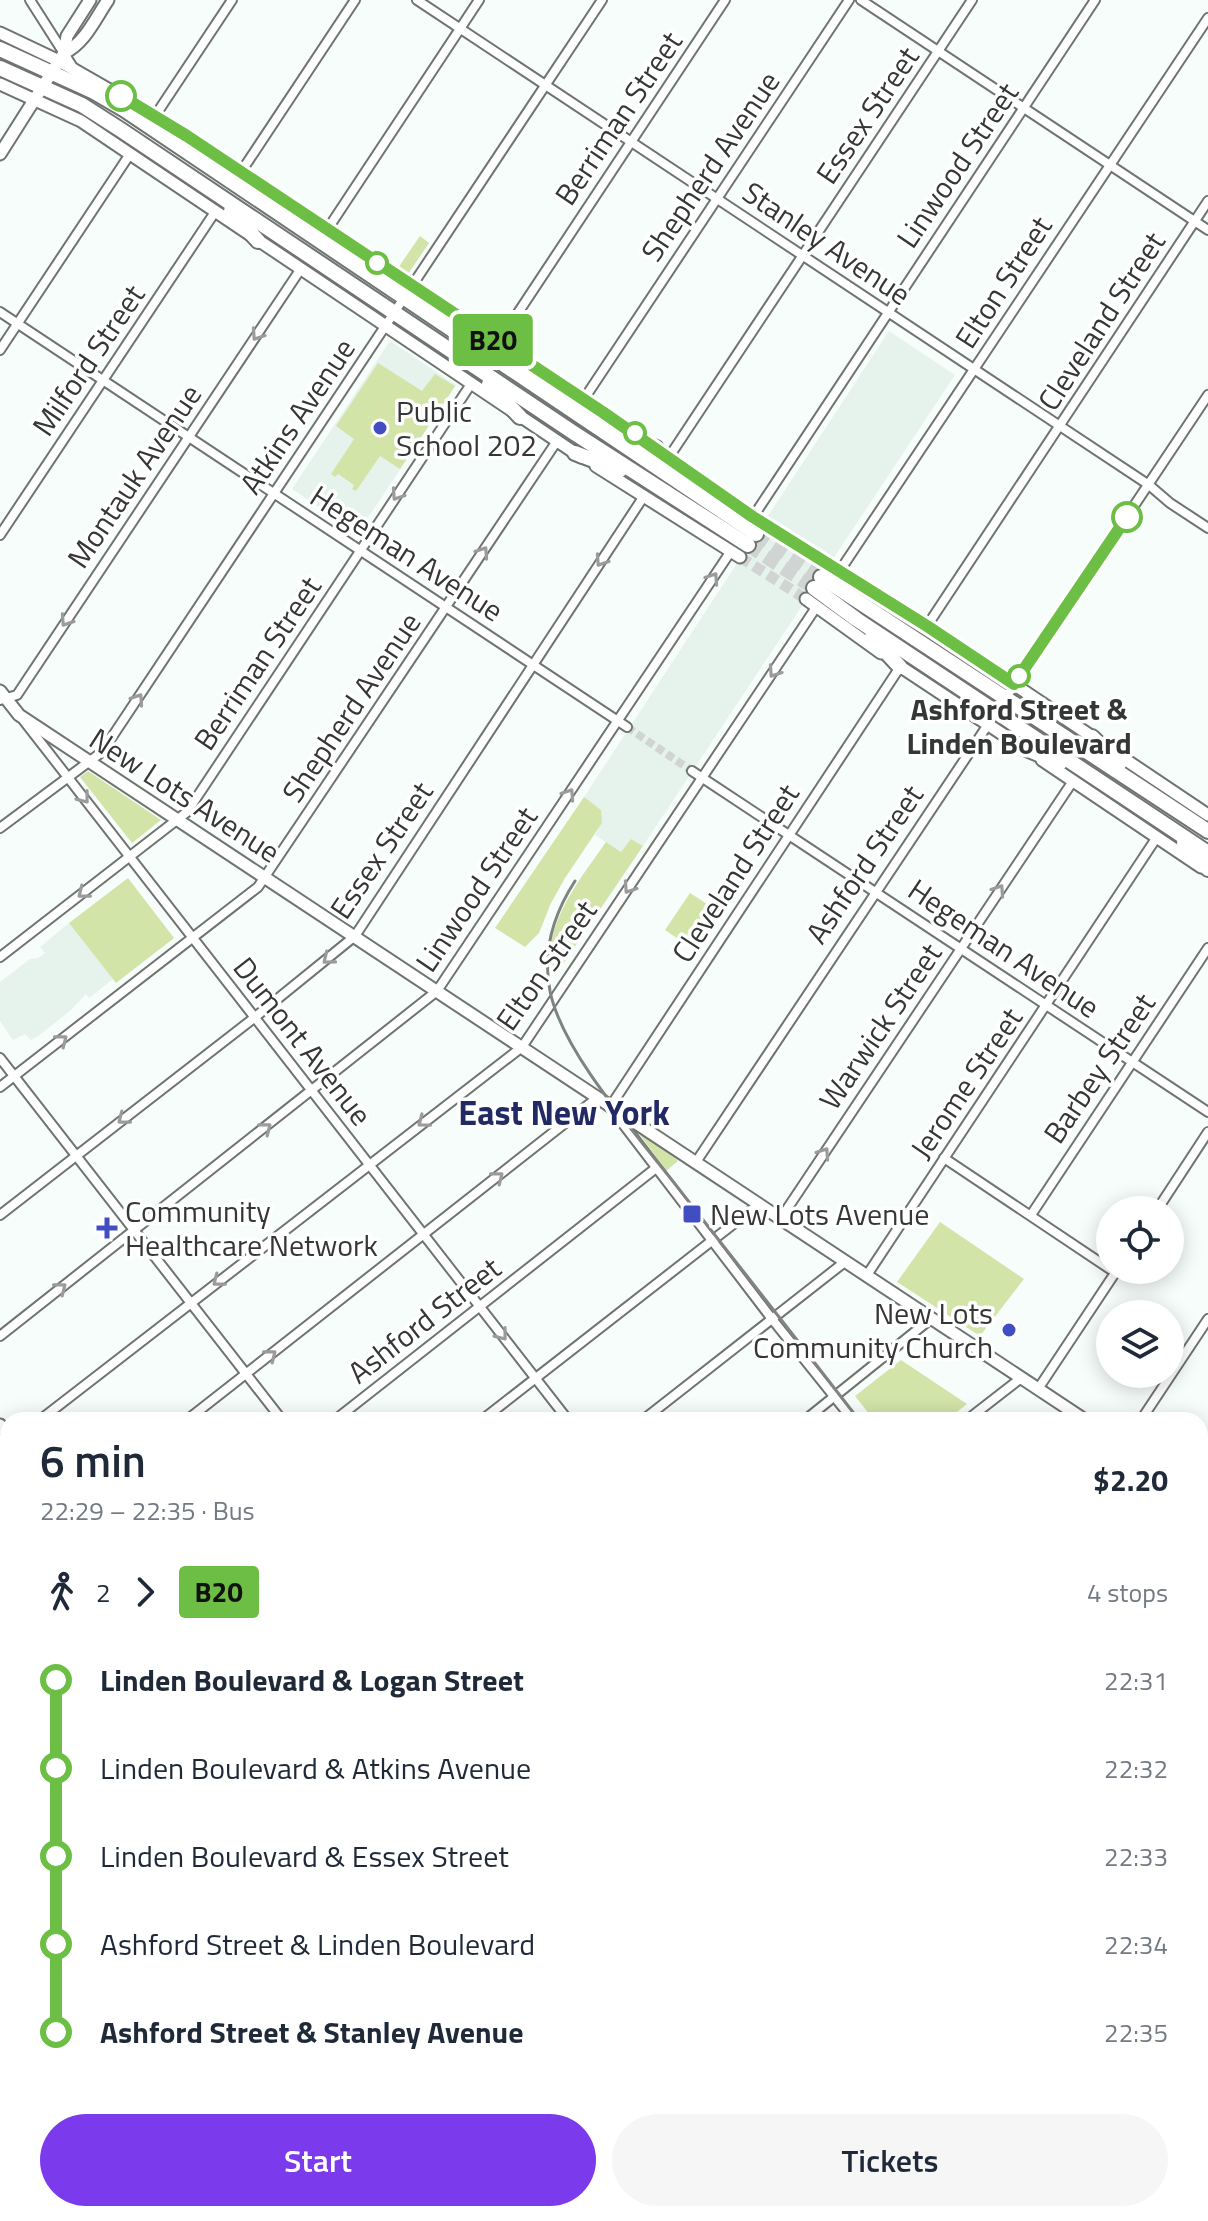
<!DOCTYPE html>
<html lang="en">
<head>
<meta charset="utf-8">
<style>
  body { margin:0; font-family:"Titillium Web",sans-serif; background:#f6f6f7; color:#1f2937; height:100vh; display:flex; flex-direction:column; font-size:30px; white-space:nowrap }
  * { box-sizing:border-box; margin:0 }
  p { font-size:26px; color:#747a83 }
  .icon { flex:none; width:44px; height:44px; fill:none; stroke:currentColor; stroke-width:2; stroke-linecap:round; stroke-linejoin:round }
  .map { position:relative; flex:1; overflow:hidden }
  .drawer { position:absolute; left:0px; top:1412px; width:1208px; height:810px; display:flex; flex-direction:column; background:#fff; border-radius:24px 24px 0 0; box-shadow:0 4px 20px #0003 }
  .drawer>* { flex:none }
  .badge { padding:0 16px; border-radius:6px; font-size:28px; line-height:52px }
  .tools { position:absolute; left:1096px; top:1196px; display:grid; gap:16px }
  .tools a { display:grid; place-items:center; width:88px; height:88px; border-radius:50%; background:#fff; box-shadow:0 4px 20px #0003; font-size:40px }
  .map>.badge { position:absolute; translate:-50% -50%; box-shadow:0 0 0 4px #fff }
  .legs { display:flex; align-items:center; gap:12px; height:88px; padding:0 40px; font-size:26px }
  .legs p { margin-inline-start:auto }
  .head { display:flex; align-items:center; justify-content:space-between; height:136px; padding:0 40px }
  h1 { font-size:44px; font-weight:600; line-height:60px }
  .cta { display:flex; gap:16px; margin-top:auto; padding:16px 40px }
  .cta a { flex:1; height:92px; border-radius:48px; background:#7c3aed; color:#fff; font-size:32px; font-weight:600; line-height:92px; text-align:center }
  .cta a+a { background:#f6f6f7; color:#1f2937 }
  ul { padding:0 40px; list-style:none }
  li { display:flex; align-items:center; gap:28px; height:88px; font-size:30px }
  li i { display:grid; place-items:center; width:12px; height:100%; margin:0 10px; background:currentColor }
  li i::after { content:''; width:20px; height:20px; margin:-10px; border:6px solid; border-radius:50%; background:#fff }
  li p { margin-inline-start:auto }
  li:first-child i { background:linear-gradient(#0000 50%,currentColor 0) }
  li:last-child i { background:linear-gradient(currentColor 50%,#0000 0) }
  .map>svg:first-child { display:block }
  .built { fill:#e6f3ed }
  .green { fill:#d2e4a8 }
  .lines { fill:none; stroke-linecap:round; stroke-linejoin:round }
  .street-tunnel { stroke:#d0d5d3; stroke-width:8; stroke-dasharray:8 4; stroke-linecap:butt }
  .secondary-tunnel { stroke:#d0d5d3; stroke-width:11; stroke-dasharray:11 5.5; stroke-linecap:butt }
  .highway-tunnel { stroke:#d0d5d3; stroke-width:14; stroke-dasharray:14 7; stroke-linecap:butt }
  .street-casing { stroke:#6f7471; stroke-width:12 }
  .secondary-casing { stroke:#6f7471; stroke-width:15 }
  .highway-casing { stroke:#6f7471; stroke-width:18 }
  .street { stroke:#fff; stroke-width:8 }
  .secondary { stroke:#fff; stroke-width:11 }
  .highway { stroke:#fff; stroke-width:14 }
  .rail { stroke:#808381; stroke-width:3 }
  .oneway { stroke:#9a9b9a }
  .line-1-casing { stroke:#fff; stroke-width:18 }
  .line-1 { stroke:#6cbe45; stroke-width:12 }
  .stop-1-dot { fill:#fff; stroke:#6cbe45; stroke-width:4 }
  .poi-dot { fill:#414ec2; stroke:#fff; stroke-width:3 }
  .labels { text-anchor:middle; dominant-baseline:central; stroke-width:7; stroke-linejoin:round; paint-order:stroke }
  .street-label { font-size:30px; fill:#353736; stroke:#fff }
  .poi-label { font-size:30px; fill:#353736; stroke:#fff; text-anchor:start }
  .stop-label { font-size:30px; font-weight:bold; fill:#353736; stroke:#fff }
  .quarter-label { font-size:34px; font-weight:bold; fill:#222a63; stroke:#fff }
</style>
</head>
<body>
<div class="map">
<svg width="1208" height="2221" viewBox="0 0 1208 2221">
  <rect width="100%" height="100%" fill="#f7fdfa"/>
  <g class="built">
    <path d="M889 331 955 375 643 846 631 839 621 852 595 835 602 823 584 797Z"/>
    <path d="M390 341 456 385 358 533 292 489Z"/>
    <path d="M69 923 113 979 89 998 86 994 70 1011 37 1037 31 1040 25 1034 13 1040 0 1021V982L30 959 38 958 45 953 40 947Z"/>
  </g>
  <g class="green">
    <path d="M420 236 429 243 408 274 398 268Z"/>
    <path d="M378 363 422 391 435 374 455 386 400 469 380 456 356 491 352 489 354 485 338 474 335 477 331 474 354 439 336 426Z"/>
    <path d="M88 771 161 820 132 843 80 777Z"/>
    <path d="M584 797 601 810 602 823 565 878 551 903 539 933 525 947 495 928Z"/>
    <path d="M631 839 643 846 555 976C537 930 582 877 606 842L621 852Z"/>
    <path d="M128 878 174 938 116 983 69 923Z"/>
    <path d="M690 893 721 913 696 951 665 930Z"/>
    <path d="M636 1129 675 1158 678 1161 666 1171Z"/>
    <path d="M940 1222 1024 1279 980 1336 897 1282Z"/>
    <path d="M901 1360 967 1404 947 1420H874L855 1396Z"/>
  </g>
  <g class="lines">
    <path class="street-tunnel" d="M627 727 692 771"/>
    <g class="secondary-tunnel">
      <path d="M763 524 829 566"/>
      <path d="M740 557 806 599"/>
    </g>
    <g class="highway-tunnel">
      <path d="M756 534 821 577"/>
      <path d="M748 545 814 588"/>
    </g>
    <defs>
      <g id="street">
        <path d="M30 0 74 69"/>
        <path d="M417 0 1149 485 1170 503 1208 528"/>
        <path d="M861 0 1208 230"/>
        <path d="M155 116 232 0"/>
        <path d="M241 172 355 0"/>
        <path d="M327 230 479 0"/>
        <path d="M0 312 627 727"/>
        <path d="M498 343 725 0"/>
        <path d="M0 350 130 154"/>
        <path d="M584 399 849 0"/>
        <path d="M669 457 972 0"/>
        <path d="M753 517 1095 0"/>
        <path d="M0 535 215 212"/>
        <path d="M839 572 1208 18"/>
        <path d="M927 626 1208 201"/>
        <path d="M0 700 17 695 21 689 300 270"/>
        <path d="M24 721 568 1420"/>
        <path d="M692 771 1208 1112"/>
        <path d="M0 828 102 752 602 0"/>
        <path d="M0 957 187 812 471 384"/>
        <path d="M0 1058 282 1420"/>
        <path d="M0 1087 258 887 557 441"/>
        <path d="M944 1158 1110 1269"/>
        <path d="M696 1162 1208 395"/>
        <path d="M1157 1210 1208 1132"/>
        <path d="M0 1215 254 1018 355 936 644 496"/>
        <path d="M1031 1215 1208 948"/>
        <path d="M781 1218 1073 781"/>
        <path d="M867 1275 1157 837"/>
        <path d="M0 1336 437 991 731 551"/>
        <path d="M1038 1389 1117 1270"/>
        <path d="M40 1420 522 1047 817 606"/>
        <path d="M187 1420 597 1098"/>
        <path d="M335 1420 656 1168"/>
        <path d="M482 1420 759 1204"/>
        <path d="M643 1420 846 1261"/>
        <path d="M805 1420 932 1318"/>
        <path d="M853 1420 772 1319 610 1107 900 667"/>
        <path d="M967 1420 1021 1378"/>
        <path d="M1141 1420 1208 1319"/>
        <path d="M0 1451 8 1445"/>
        <path d="M0 1567 8 1561"/>
        <path d="M1200 1619 1208 1613"/>
        <path d="M0 1682 8 1675"/>
        <path d="M0 1723 8 1734"/>
        <path d="M1200 1750 1208 1744"/>
        <path d="M0 1798 8 1791"/>
        <path d="M1200 1861 1208 1871"/>
        <path d="M0 1923 8 1917"/>
        <path d="M1200 2010 1208 2003"/>
        <path d="M0 2049 8 2042"/>
        <path d="M1200 2140 1208 2134"/>
        <path d="M0 2176 8 2170"/>
        <path d="M384 2214 389 2221"/>
        <path d="M903 2214 909 2221"/>
        <path d="M1189 2214 1195 2221"/>
        <path d="M107 2221 116 2214"/>
        <path d="M269 2221 278 2214"/>
        <path d="M432 2221 440 2214"/>
        <path d="M597 2221 606 2214"/>
        <path d="M763 2221 772 2214"/>
        <path d="M929 2221 938 2214"/>
        <path d="M1096 2221 1105 2214"/>
      </g>
      <g id="secondary">
        <path d="M0 33 59 61 155 116 584 399 763 524"/>
        <path d="M64 53C85 43 95 19 108 0"/>
        <path d="M0 84 81 121 581 457"/>
        <path d="M0 154 64 53 67 36 90 0"/>
        <path d="M596 466 740 557"/>
        <path d="M829 566 927 626 1097 740"/>
        <path d="M806 599 881 653"/>
        <path d="M895 663 1028 751"/>
        <path d="M0 691 19 715 1085 1420"/>
        <path d="M1111 750 1208 815"/>
        <path d="M1042 760 1201 867"/>
        <path d="M0 1425 8 1435"/>
        <path d="M1200 1495 1208 1501"/>
        <path d="M0 2025 8 2035"/>
        <path d="M148 2214 153 2221"/>
        <path d="M617 2214 622 2221"/>
      </g>
      <g id="highway">
        <path d="M0 49 94 92 125 110 756 534"/>
        <path d="M0 68 82 105 121 130 574 433 748 545"/>
        <path d="M195 142 220 168"/>
        <path d="M231 211 258 241"/>
        <path d="M335 245 372 259"/>
        <path d="M498 343 526 372"/>
        <path d="M489 384 520 417"/>
        <path d="M619 434 656 448"/>
        <path d="M575 453 620 470"/>
        <path d="M821 577 1208 831"/>
        <path d="M814 588 856 619 1208 853"/>
        <path d="M872 637 900 667"/>
        <path d="M1092 737 1119 764"/>
        <path d="M1024 748 1060 763"/>
        <path d="M1184 843 1208 869"/>
      </g>
    </defs>
    <use href="#street" class="street-casing"/>
    <use href="#secondary" class="secondary-casing"/>
    <use href="#highway" class="highway-casing"/>
    <use href="#street" class="street"/>
    <use href="#secondary" class="secondary"/>
    <use href="#highway" class="highway"/>
    <g class="rail">
      <path d="M575 881C553 915 542 951 550 991 562 1052 637 1135 675 1184 737 1263 798 1341 859 1420"/>
      <path d="M1200 1855 1208 1866"/>
      <path d="M1200 1871 1208 1882"/>
    </g>
  </g>
  <defs><path id="oneway-chevron" d="M-2-3.5L2.5 0L-2 3.5" fill="none" stroke-width="1.6" stroke-linecap="round" stroke-linejoin="round" transform="scale(2)"/></defs>
  <g class="oneway">
    <use href="#oneway-chevron" transform="translate(257 335) rotate(124)"/>
    <use href="#oneway-chevron" transform="translate(397 495) rotate(124)"/>
    <use href="#oneway-chevron" transform="translate(483 552) rotate(-56)"/>
    <use href="#oneway-chevron" transform="translate(601 561) rotate(124)"/>
    <use href="#oneway-chevron" transform="translate(713 578) rotate(-56)"/>
    <use href="#oneway-chevron" transform="translate(66 621) rotate(124)"/>
    <use href="#oneway-chevron" transform="translate(774 672) rotate(124)"/>
    <use href="#oneway-chevron" transform="translate(138 699) rotate(-56)"/>
    <use href="#oneway-chevron" transform="translate(569 794) rotate(-56)"/>
    <use href="#oneway-chevron" transform="translate(84 798) rotate(52)"/>
    <use href="#oneway-chevron" transform="translate(629 888) rotate(124)"/>
    <use href="#oneway-chevron" transform="translate(999 890) rotate(-56)"/>
    <use href="#oneway-chevron" transform="translate(83 893) rotate(142)"/>
    <use href="#oneway-chevron" transform="translate(328 959) rotate(141)"/>
    <use href="#oneway-chevron" transform="translate(62 1040) rotate(-38)"/>
    <use href="#oneway-chevron" transform="translate(123 1119) rotate(142)"/>
    <use href="#oneway-chevron" transform="translate(423 1122) rotate(143)"/>
    <use href="#oneway-chevron" transform="translate(266 1128) rotate(-38)"/>
    <use href="#oneway-chevron" transform="translate(824 1153) rotate(-56)"/>
    <use href="#oneway-chevron" transform="translate(498 1177) rotate(-38)"/>
    <use href="#oneway-chevron" transform="translate(218 1281) rotate(142)"/>
    <use href="#oneway-chevron" transform="translate(61 1288) rotate(-38)"/>
    <use href="#oneway-chevron" transform="translate(502 1335) rotate(52)"/>
    <use href="#oneway-chevron" transform="translate(271 1355) rotate(-38)"/>
  </g>
  <g class="lines">
    <defs>
      <path id="line-1" d="M121 96 187 136 604 413 753 517 927 626 1014 684 1127 517"/>
    </defs>
    <use href="#line-1" class="line-1-casing"/>
    <use href="#line-1" class="line-1"/>
  </g>
  <g class="stop-1-dot">
    <circle cx="121" cy="96" r="14"/>
    <circle cx="377" cy="263" r="10"/>
    <circle cx="635" cy="433" r="10"/>
    <circle cx="1127" cy="517" r="14"/>
    <circle cx="1019" cy="676" r="10"/>
  </g>
  <g class="poi-dot">
    <circle cx="380" cy="428" r="8"/>
    <rect x="682" y="1204" width="20" height="20" rx="4"/>
    <path d="M103 1216h8v8h8v8h-8v8h-8v-8h-8v-8h8z"/>
    <circle cx="1009" cy="1330" r="8"/>
  </g>
  <g class="labels">
    <g class="street-label">
      <text transform="translate(867 115) rotate(-56)">Essex Street</text>
      <text transform="translate(618 118) rotate(-56)">Berriman Street</text>
      <text transform="translate(957 165) rotate(-56)">Linwood Street</text>
      <text transform="translate(710 166) rotate(-56)">Shepherd Avenue</text>
      <text transform="translate(827 243) rotate(34)">Stanley Avenue</text>
      <text transform="translate(1003 282) rotate(-57)">Elton Street</text>
      <text transform="translate(1101 321) rotate(-57)">Cleveland Street</text>
      <text transform="translate(88 360) rotate(-56)">Milford Street</text>
      <text transform="translate(297 416) rotate(-56)">Atkins Avenue</text>
      <text transform="translate(134 476) rotate(-56)">Montauk Avenue</text>
      <text transform="translate(407 553) rotate(33)">Hegeman Avenue</text>
      <text transform="translate(257 663) rotate(-56)">Berriman Street</text>
      <text transform="translate(351 707) rotate(-56)">Shepherd Avenue</text>
      <text transform="translate(185 795) rotate(33)">New Lots Avenue</text>
      <text transform="translate(381 850) rotate(-56)">Essex Street</text>
      <text transform="translate(864 864) rotate(-56)">Ashford Street</text>
      <text transform="translate(735 873) rotate(-57)">Cleveland Street</text>
      <text transform="translate(476 889) rotate(-56)">Linwood Street</text>
      <text transform="translate(1004 948) rotate(34)">Hegeman Avenue</text>
      <text transform="translate(546 965) rotate(-55)">Elton Street</text>
      <text transform="translate(880 1026) rotate(-56)">Warwick Street</text>
      <text transform="translate(303 1041) rotate(52)">Dumont Avenue</text>
      <text transform="translate(1099 1068) rotate(-56)">Barbey Street</text>
      <text transform="translate(966 1083) rotate(-56)">Jerome Street</text>
      <text transform="translate(424 1320) rotate(-38)">Ashford Street</text>
    </g>
    <g class="poi-label">
      <text x="396" y="411">Public<tspan x="396" dy="34">School 202</tspan></text>
      <text x="125" y="1211">Community<tspan x="125" dy="34">Healthcare Network</tspan></text>
      <text x="710" y="1214">New Lots Avenue</text>
      <text x="993" y="1313" text-anchor="end">New Lots<tspan x="993" dy="34">Community Church</tspan></text>
    </g>
    <g class="stop-label">
      <text x="1019" y="709">Ashford Street &amp;<tspan x="1019" dy="34">Linden Boulevard</tspan></text>
    </g>
    <g class="quarter-label">
      <text x="564" y="1112">East New York</text>
    </g>
  </g>
</svg>
<div class="tools">
<a><svg class="icon" aria-label="locate" viewBox="0 0 24 24"><circle cx="12" cy="12" r="6"/><path d="M12 2v4M12 18v4M2 12h4M18 12h4"/></svg></a>
<a><svg class="icon" aria-label="layers" viewBox="0 0 24 24"><path d="M12 4l9 5-9 5-9-5zM3 14l9 5 9-5"/></svg></a>
</div>
<b class="badge" style="left:493px;top:340px;background:#6cbe45;color:#111">B20</b>
<section class="drawer">
<div class="head"><div><h1>6 min</h1><p>22:29 – 22:35 · Bus</p></div><b>$2.20</b></div>
<div class="legs"><svg class="icon" aria-label="walk" viewBox="0 0 24 24"><circle cx="13" cy="4" r="2"/><path d="M13 8l-2 6 4 7M11 14l-3 7M7 12l3-4h3l4 4"/></svg>2<svg class="icon" aria-label="forward" viewBox="0 0 24 24"><path d="M9 5l7 7-7 7"/></svg><b class="badge" style="background:#6cbe45;color:#111">B20</b><p>4 stops</p></div>
<ul>
<li><i style="color:#6cbe45"></i><b>Linden Boulevard &amp; Logan Street</b><p>22:31</p></li>
<li><i style="color:#6cbe45"></i><span>Linden Boulevard &amp; Atkins Avenue</span><p>22:32</p></li>
<li><i style="color:#6cbe45"></i><span>Linden Boulevard &amp; Essex Street</span><p>22:33</p></li>
<li><i style="color:#6cbe45"></i><span>Ashford Street &amp; Linden Boulevard</span><p>22:34</p></li>
<li><i style="color:#6cbe45"></i><b>Ashford Street &amp; Stanley Avenue</b><p>22:35</p></li>
</ul>
<div class="cta"><a>Start</a><a>Tickets</a></div>
</section>
</div>
</body>
</html>
